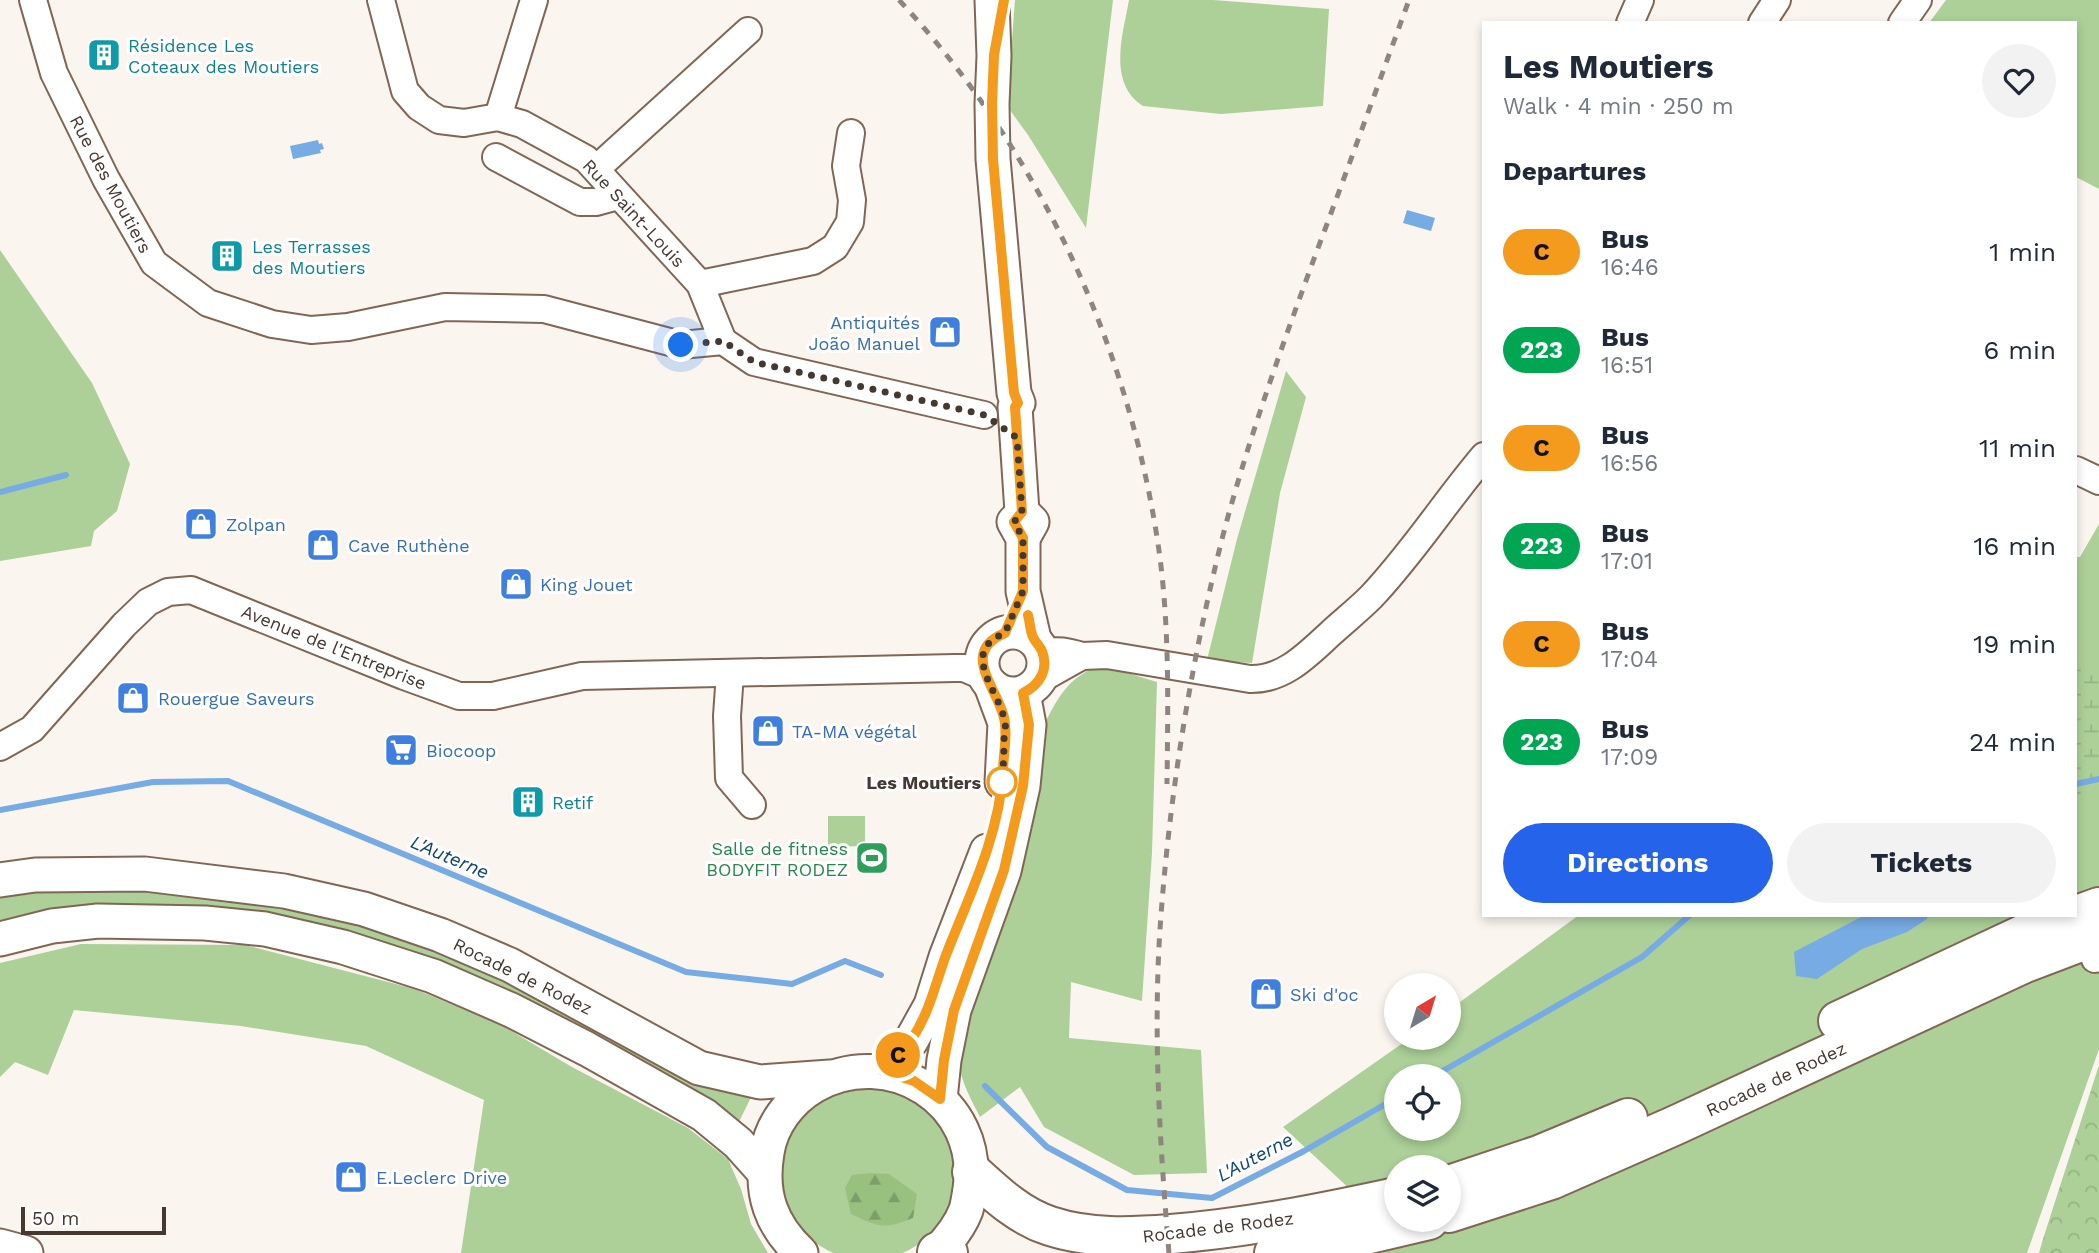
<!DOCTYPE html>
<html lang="en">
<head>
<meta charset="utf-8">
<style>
  body { margin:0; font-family:"Work Sans",sans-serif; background:#f2f2f3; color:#1f2937; height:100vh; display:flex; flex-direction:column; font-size:26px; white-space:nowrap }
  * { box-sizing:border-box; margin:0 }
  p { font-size:23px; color:#747a83 }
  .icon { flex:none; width:38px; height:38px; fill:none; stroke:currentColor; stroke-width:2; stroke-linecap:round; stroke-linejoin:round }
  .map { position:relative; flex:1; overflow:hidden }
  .panel { position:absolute; left:1482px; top:21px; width:595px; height:896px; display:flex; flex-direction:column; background:#fff; border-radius:0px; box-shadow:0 4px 10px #0003 }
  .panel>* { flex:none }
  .badge { padding:0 14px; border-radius:23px; font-size:24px; line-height:46px }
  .needle { width:46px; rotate:38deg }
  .fabs { position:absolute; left:1384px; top:973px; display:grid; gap:14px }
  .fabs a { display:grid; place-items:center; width:77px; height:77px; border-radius:50%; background:#fff; box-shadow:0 4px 10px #0003; font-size:35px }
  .scale { position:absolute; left:21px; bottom:18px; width:145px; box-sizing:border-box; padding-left:7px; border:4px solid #453830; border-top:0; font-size:19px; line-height:24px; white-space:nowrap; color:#453830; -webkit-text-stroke:5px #fff; paint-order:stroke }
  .you { position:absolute; width:35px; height:35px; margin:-18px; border:5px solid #fff; border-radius:50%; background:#1a73e8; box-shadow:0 0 0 10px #1a73e833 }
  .map>.badge { position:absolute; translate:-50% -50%; box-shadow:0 0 0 4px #fff }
  h2 { padding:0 21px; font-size:26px; line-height:63px }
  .round { display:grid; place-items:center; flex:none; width:74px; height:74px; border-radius:37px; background:#f2f2f3 }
  .summary { display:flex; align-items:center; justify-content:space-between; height:119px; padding:0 21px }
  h1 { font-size:33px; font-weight:700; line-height:52px }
  .cta { display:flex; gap:14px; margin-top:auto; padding:14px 21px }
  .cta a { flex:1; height:80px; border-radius:42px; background:#2563eb; color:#fff; font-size:28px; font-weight:700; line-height:80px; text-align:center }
  .cta a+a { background:#f2f2f3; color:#1f2937 }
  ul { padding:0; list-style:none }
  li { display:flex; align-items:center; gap:21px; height:98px; padding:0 21px }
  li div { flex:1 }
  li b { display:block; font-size:26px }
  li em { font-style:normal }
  li .badge { min-width:77px; font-weight:700; text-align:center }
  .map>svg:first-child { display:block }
  .green { fill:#acd098; fill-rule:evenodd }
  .forest { fill:url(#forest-firs) }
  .wetland { fill:url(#wetland-marsh) }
  .park { fill:url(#park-crowns) }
  .water { fill:#77abe4 }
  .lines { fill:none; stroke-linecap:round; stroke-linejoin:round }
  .stream { stroke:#77abe4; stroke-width:6 }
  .minor-casing { stroke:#816654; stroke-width:30 }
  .major-casing { stroke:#816654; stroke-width:37 }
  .highway-casing { stroke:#816654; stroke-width:42 }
  .minor { stroke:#fff; stroke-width:26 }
  .major { stroke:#fff; stroke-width:33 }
  .highway { stroke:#fff; stroke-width:38 }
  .rail { stroke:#8f857e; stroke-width:5; stroke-dasharray:9 9; stroke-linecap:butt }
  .line-casing { stroke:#fff; stroke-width:16 }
  .line { stroke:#f49b1e; stroke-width:10 }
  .walk { stroke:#453830; stroke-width:7; stroke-dasharray:0 12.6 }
  .stop-dot { fill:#fff; stroke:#f49b1e; stroke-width:3.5 }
  .labels { text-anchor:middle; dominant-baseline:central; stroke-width:6; stroke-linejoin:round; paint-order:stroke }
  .culture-label { font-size:18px; fill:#0d838f; stroke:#fff; text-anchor:start }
  .street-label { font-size:18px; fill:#453830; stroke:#fff }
  .shop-label { font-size:18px; fill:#366cbe; stroke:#fff; text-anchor:start }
  .stop-label { font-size:18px; font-weight:bold; fill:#453830; stroke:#fff; text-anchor:end }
  .leisure-label { font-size:18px; fill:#27864d; stroke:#fff; text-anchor:end }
  .water-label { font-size:19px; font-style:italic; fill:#0d4579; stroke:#fff }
</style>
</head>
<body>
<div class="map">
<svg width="2099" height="1253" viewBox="0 0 2099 1253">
  <defs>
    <pattern id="forest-firs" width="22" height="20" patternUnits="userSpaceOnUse" patternTransform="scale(1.75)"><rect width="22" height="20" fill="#98c180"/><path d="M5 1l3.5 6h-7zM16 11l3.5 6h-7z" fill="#7e9e69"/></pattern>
    <pattern id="wetland-marsh" width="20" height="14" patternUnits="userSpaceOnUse" patternTransform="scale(1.75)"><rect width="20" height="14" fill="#acd098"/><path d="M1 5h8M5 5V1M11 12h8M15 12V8" fill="none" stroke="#95b383"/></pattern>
    <pattern id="park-crowns" width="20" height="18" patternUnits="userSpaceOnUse" patternTransform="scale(1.75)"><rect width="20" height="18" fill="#acd098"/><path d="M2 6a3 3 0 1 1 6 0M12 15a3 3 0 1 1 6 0" fill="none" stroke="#95b383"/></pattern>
  </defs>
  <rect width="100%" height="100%" fill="#fbf5f0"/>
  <g class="green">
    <path d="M1015 0H1113L1086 228 1028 135 1007 106Z"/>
    <path d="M1129 0H1213L1329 9 1323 106 1221 114 1143 106C1107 83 1123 34 1129 0Z"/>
    <path d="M1946 0H2099V189L2076 177V23H1929Z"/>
    <path d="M0 250 92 383 130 464 117 511 94 531 91 546 0 561Z"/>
    <path d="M1286 371 1306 397 1280 493 1252 663 1207 660 1237 539Z"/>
    <path d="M2099 524V1049L2027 1253H1382L1407 1242 1283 1127 1410 1038H1449V1010L1579 915H2076V557H2080ZM1396 1076H1449V1129H1396ZM1396 1167H1449V1220H1396Z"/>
    <path d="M1092 665 1105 666 1157 682 1152 853 1142 1001 1071 982 1069 1038 1201 1050 1207 1173 1134 1175 1044 1127 1020 1087 980 1117C968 1093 960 1080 957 1052L1045 723C1052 709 1059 695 1070 684 1077 676 1087 673 1092 665Z"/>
    <path d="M828 816H865V846L828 847Z"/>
    <path d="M74 886 241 897 408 935 755 1089 738 1124 624 1057 233 911 149 905 83 907 0 924V893Z"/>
    <path d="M81 944 245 945 415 989 503 1026 572 1067 688 1128 728 1159 741 1189 751 1224 768 1253H461L484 1100 366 1046 241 1026 74 1010 48 1075 15 1062 0 1077V963Z"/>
    <circle cx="868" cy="1172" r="88"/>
  </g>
  <path class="forest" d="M871 1173 889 1174 917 1194 913 1218C883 1230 879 1227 851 1214L845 1188 852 1175Z"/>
  <path class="wetland" d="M2099 665V791L2076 795V667Z"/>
  <path class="park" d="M2099 1065V1253H2039L2043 1239Z"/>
  <g class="water">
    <path d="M318 140 319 144 322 143 324 149 320 150 321 153 293 159 290 146Z"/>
    <path d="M1407 210 1435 218 1431 231 1403 223Z"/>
    <path d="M1865 915H1927V919L1907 932 1862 949 1817 979 1796 976 1794 952Z"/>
  </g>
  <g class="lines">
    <g class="stream">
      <path d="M0 492 66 475"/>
      <path d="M2076 784 2099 779"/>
      <path d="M0 810 153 782 228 781 686 972 792 984 845 961 881 975"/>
      <path d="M1434 1076 1642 957 1690 915"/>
      <path d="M985 1086 1047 1147 1127 1190 1212 1198 1304 1151 1396 1098"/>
    </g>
    <defs>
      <g id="minor">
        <path d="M33 0 54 73 106 179 154 263 208 303 272 324 311 330 348 327 445 307 544 309 681 345 723 341 754 362 984 415"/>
        <path d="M381 0 405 91 419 107 439 120 464 123 498 117 522 124 586 159 700 284 723 341"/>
        <path d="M1630 23 1640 0"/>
        <path d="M1762 23 1777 0"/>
        <path d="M1902 23 1918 0"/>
        <path d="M498 117 534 0"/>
        <path d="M496 157 580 202H596L618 196"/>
        <path d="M596 169 748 31"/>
        <path d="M700 284 813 261 835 247 850 222 852 200 846 166 851 133"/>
        <path d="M2076 470 2099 481"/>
        <path d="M1043 653C1057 649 1068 652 1082 656"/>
        <path d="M730 673 727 716 729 778 752 805"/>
        <path d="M1041 679 1082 656 1107 655 1250 679C1284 680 1308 654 1331 633 1344 621 1358 610 1371 597 1412 554 1445 502 1484 456"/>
        <path d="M0 747 32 729 124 625 148 602 168 592 191 590 404 676 459 696H493L582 676 955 668H964L985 677"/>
        <path d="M2095 959 2099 958"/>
      </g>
      <g id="major">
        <path d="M992 0 994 56 992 104 993 159 1014 393 1018 403 1015 407 1022 512 1032 522 1023 538"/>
        <path d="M1017 519 1014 522 1023 538V591L1034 639"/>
        <circle cx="1013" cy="663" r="31"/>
        <path d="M991 685 1005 723 1002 782"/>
        <path d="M0 880 35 875 145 874 284 891 364 909 440 935 510 965 699 1068 760 1082 830 1077"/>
        <path d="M0 939 52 926 98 921 205 923 265 929 343 947 433 976 511 1010 587 1049 704 1115 738 1143 764 1172"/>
        <path d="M883 1071 911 1041 931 1005 946 957 987 851"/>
        <path d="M940 1099 944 1060 954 1010 1004 871 1023 786 1029 725 1023 693"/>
        <path d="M0 1246 26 1253"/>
        <path d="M801 1253C771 1225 760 1194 767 1153 771 1125 790 1100 814 1086 889 1043 983 1101 970 1189 969 1195 968 1203 966 1210 960 1226 949 1240 936 1253"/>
      </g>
      <g id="highway">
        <path d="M1838 1021 2024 934 2099 907"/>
        <path d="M972 1172C996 1194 1019 1216 1050 1226 1090 1239 1130 1237 1171 1234 1247 1228 1322 1213 1396 1197"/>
        <path d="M1449 1185 1539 1155 1628 1118"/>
        <path d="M1449 1213 1551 1180 1676 1125 2025 963 2099 935"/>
        <path d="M937 1252 948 1253"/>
        <path d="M1274 1253 1327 1244 1429 1220"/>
      </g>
    </defs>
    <use href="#minor" class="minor-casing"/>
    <use href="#major" class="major-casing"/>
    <use href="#highway" class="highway-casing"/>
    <use href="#minor" class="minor"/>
    <use href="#major" class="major"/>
    <use href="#highway" class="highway"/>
    <g class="rail">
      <path d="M899 0C1035 146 1124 335 1156 531 1170 614 1168 700 1167 784"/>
      <path d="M1169 1253C1160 1146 1153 1037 1160 929 1169 798 1190 667 1222 539 1247 443 1281 349 1315 256 1347 171 1378 85 1409 0"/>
    </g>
  </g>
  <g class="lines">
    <defs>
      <path id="line" d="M1004 0 994 55 992 104 993 159 1014 393 1018 403 1015 407 1022 512 1014 522 1023 538V591L1005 633C956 653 1003 693 1005 724 1007 740 1003 757 1003 772 999 837 969 896 946 955 935 985 930 1011 912 1039 904 1051 893 1061 883 1071L914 1081 940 1099 944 1060 954 1010 1004 870 1023 786 1029 725 1023 693C1040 685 1049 669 1042 651 1040 646 1035 642 1033 637 1030 631 1030 622 1028 615"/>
    </defs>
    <use href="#line" class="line-casing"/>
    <use href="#line" class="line"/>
    <path class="walk" d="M681 345 723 341 754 362 985 415 1017 438 1022 512 1014 522 1023 538V591L1005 633C957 652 1001 692 1005 723 1006 728 1005 734 1004 739 1004 756 1003 772 1002 789V782"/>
  </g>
  <defs>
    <symbol id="building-square" viewBox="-11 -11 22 22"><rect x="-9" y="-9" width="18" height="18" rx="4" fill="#0f9aa8" stroke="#fff"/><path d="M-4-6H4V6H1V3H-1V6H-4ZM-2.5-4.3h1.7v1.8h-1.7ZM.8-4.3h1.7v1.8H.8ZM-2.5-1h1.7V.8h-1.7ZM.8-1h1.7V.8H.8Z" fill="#fff"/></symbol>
    <symbol id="shop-square" viewBox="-11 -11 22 22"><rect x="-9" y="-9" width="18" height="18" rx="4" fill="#3f7fe0" stroke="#fff"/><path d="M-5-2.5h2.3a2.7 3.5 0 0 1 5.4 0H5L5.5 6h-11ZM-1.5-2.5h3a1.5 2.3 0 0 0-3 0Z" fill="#fff"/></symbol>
    <symbol id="supermarket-square" viewBox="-11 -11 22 22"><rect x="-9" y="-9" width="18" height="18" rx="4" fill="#3f7fe0" stroke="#fff"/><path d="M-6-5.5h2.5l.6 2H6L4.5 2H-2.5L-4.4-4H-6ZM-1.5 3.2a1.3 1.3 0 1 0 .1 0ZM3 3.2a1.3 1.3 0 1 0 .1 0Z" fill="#fff"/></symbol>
    <symbol id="stadium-square" viewBox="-11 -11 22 22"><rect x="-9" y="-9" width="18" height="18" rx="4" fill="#2e9e5b" stroke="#fff"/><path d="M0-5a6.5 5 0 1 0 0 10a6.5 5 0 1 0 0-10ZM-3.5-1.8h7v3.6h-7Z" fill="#fff"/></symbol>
  </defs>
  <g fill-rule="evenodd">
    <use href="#building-square" x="85" y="36" width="38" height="38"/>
    <use href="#building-square" x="208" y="237" width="38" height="38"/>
    <use href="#shop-square" x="926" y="313" width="38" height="38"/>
    <use href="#shop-square" x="182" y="505" width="38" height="38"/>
    <use href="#shop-square" x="304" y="526" width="38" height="38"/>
    <use href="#shop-square" x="497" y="565" width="38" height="38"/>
    <use href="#shop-square" x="114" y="679" width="38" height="38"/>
    <use href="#shop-square" x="749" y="712" width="38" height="38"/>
    <use href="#supermarket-square" x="382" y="731" width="38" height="38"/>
    <use href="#building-square" x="509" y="783" width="38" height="38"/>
    <use href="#stadium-square" x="853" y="839" width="38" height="38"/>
    <use href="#shop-square" x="1247" y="975" width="38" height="38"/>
    <use href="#shop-square" x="332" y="1158" width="38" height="38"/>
  </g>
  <circle class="stop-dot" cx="1002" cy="782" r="14"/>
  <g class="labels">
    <g class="culture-label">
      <text x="128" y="45">Résidence Les<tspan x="128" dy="21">Coteaux des Moutiers</tspan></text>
      <text x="252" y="246">Les Terrasses<tspan x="252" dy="21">des Moutiers</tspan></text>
      <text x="552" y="802">Retif</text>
    </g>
    <g class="street-label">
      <text transform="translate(111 184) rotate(62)">Rue des Moutiers</text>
      <text transform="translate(634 213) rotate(47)">Rue Saint-Louis</text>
      <text transform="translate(334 647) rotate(22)">Avenue de l'Entreprise</text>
      <text transform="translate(523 976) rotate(26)">Rocade de Rodez</text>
      <text transform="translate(1776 1079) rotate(-25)">Rocade de Rodez</text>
      <text transform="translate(1218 1227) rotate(-7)">Rocade de Rodez</text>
    </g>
    <g class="shop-label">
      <text x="920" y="322" text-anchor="end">Antiquités<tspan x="920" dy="21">João Manuel</tspan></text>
      <text x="226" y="524">Zolpan</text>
      <text x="348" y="545">Cave Ruthène</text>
      <text x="540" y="584">King Jouet</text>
      <text x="158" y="698">Rouergue Saveurs</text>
      <text x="792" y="731">TA-MA végétal</text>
      <text x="426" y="750">Biocoop</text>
      <text x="1290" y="994">Ski d'oc</text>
      <text x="376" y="1177">E.Leclerc Drive</text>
    </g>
    <g class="stop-label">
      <text x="981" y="782">Les Moutiers</text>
    </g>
    <g class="leisure-label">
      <text x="848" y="848">Salle de fitness<tspan x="848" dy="21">BODYFIT RODEZ</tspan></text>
    </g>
    <g class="water-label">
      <text transform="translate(450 857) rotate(23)">L'Auterne</text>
      <text transform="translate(1255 1157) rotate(-28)">L'Auterne</text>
    </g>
  </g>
</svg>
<div class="fabs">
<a><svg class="needle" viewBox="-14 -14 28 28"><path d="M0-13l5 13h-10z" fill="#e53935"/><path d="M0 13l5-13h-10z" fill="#747a83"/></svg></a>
<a><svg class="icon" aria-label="locate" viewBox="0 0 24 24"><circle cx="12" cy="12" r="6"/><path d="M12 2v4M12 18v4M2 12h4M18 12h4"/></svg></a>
<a><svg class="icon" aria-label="layers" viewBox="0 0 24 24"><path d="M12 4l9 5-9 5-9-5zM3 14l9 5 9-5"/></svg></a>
</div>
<div class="scale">50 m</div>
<div class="you" style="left:681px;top:345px"></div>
<b class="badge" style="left:898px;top:1055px;background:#f49b1e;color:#111">C</b>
<section class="panel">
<div class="summary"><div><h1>Les Moutiers</h1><p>Walk · 4 min · 250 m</p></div><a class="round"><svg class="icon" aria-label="heart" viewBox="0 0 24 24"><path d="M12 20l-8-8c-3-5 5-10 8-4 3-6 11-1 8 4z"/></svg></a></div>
<h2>Departures</h2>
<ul>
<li><span class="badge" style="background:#f49b1e;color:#111">C</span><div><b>Bus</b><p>16:46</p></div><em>1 min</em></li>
<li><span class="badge" style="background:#00a651;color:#fff">223</span><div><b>Bus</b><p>16:51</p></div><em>6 min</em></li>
<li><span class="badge" style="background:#f49b1e;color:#111">C</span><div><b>Bus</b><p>16:56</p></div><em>11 min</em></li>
<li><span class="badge" style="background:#00a651;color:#fff">223</span><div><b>Bus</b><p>17:01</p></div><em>16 min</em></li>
<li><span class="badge" style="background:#f49b1e;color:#111">C</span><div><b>Bus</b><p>17:04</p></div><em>19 min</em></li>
<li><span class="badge" style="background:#00a651;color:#fff">223</span><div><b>Bus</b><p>17:09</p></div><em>24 min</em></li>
</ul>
<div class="cta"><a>Directions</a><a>Tickets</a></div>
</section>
</div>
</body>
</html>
